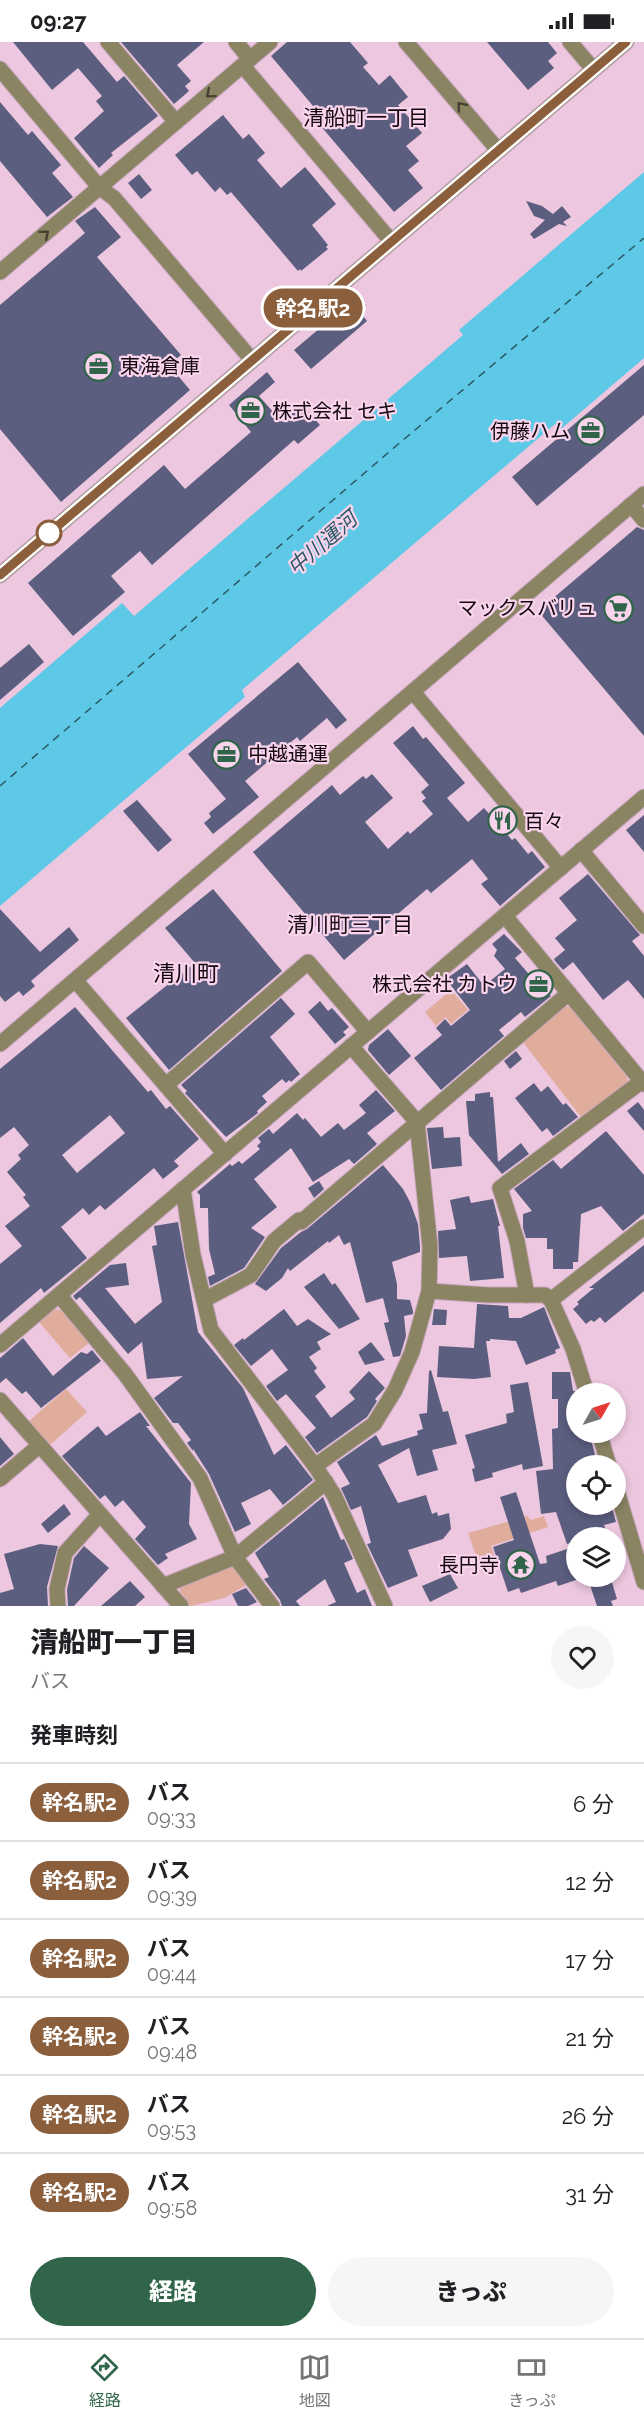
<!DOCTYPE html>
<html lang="ja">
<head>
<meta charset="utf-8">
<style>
  body { margin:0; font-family:Raleway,"Noto Sans JP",sans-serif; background:#f6f6f6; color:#202124; height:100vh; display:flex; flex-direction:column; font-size:22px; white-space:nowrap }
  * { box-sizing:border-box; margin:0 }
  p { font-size:20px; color:#757577 }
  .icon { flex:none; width:33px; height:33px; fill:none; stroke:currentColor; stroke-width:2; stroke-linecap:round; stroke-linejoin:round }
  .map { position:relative; height:1564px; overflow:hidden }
  .drawer { display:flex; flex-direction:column; background:#fff; flex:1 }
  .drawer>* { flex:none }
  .badge { padding:0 12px; border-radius:20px; font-size:21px; line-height:39px }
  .needle { width:39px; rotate:51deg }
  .fabs { position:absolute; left:566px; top:1341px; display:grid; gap:12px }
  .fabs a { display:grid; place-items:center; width:60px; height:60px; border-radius:50%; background:#fff; box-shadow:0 3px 9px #0003; font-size:30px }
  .map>.badge { position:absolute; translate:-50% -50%; box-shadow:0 0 0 3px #fff }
  h2 { padding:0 30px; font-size:22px; line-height:54px }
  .round { display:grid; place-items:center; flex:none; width:63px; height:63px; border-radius:32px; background:#f6f6f6 }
  .overview { display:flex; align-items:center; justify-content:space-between; height:102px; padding:0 30px }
  h1 { font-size:28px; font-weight:800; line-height:45px }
  .button { display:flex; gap:12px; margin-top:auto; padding:12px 30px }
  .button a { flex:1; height:69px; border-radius:36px; background:#31654a; color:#fff; font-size:24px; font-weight:800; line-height:69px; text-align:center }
  .button a+a { background:#f6f6f6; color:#202124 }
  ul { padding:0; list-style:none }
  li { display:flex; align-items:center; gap:18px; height:78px; padding:0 30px; border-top:2px solid #e0e0e0 }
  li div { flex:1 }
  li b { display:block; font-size:22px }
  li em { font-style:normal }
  li .badge { min-width:66px; font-weight:700; text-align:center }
  .status { display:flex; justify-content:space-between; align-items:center; height:42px; padding:0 30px; background:#fff; direction:ltr }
  .status svg { height:16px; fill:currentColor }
  .menu { display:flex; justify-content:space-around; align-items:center; height:84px; border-top:2px solid #e0e0e0; background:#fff; font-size:16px; color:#757577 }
  .menu a { display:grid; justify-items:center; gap:3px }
  .menu .active { color:#31654a }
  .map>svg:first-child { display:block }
  .green { fill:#e0ac9b }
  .water { fill:#5ec9e7 }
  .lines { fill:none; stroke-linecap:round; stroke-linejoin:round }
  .ferry { stroke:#2c5a67; stroke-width:1.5; stroke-dasharray:8 6; stroke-linecap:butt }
  .building { fill:#5b5e7e; fill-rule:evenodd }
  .minor-casing { stroke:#c5a5ba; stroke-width:17 }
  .tertiary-casing { stroke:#c5a5ba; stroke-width:17 }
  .minor { stroke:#8a8463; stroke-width:15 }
  .tertiary { stroke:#8a8463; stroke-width:15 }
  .oneway { stroke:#494035 }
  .line-casing { stroke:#fff; stroke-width:14 }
  .line { stroke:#8b5e3c; stroke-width:9 }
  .stop-dot { fill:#fff; stroke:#8b5e3c; stroke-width:3 }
  .labels { text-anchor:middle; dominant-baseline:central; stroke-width:4.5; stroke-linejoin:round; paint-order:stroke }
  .poi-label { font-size:20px; fill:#130810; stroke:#f9d4ec; text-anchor:start }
  .neighbourhood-label { font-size:21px; fill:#130810; stroke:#f9d4ec }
  .water-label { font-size:21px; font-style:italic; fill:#2c5a67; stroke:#f9d4ec }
  .quarter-label { font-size:22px; fill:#130810; stroke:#f9d4ec }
</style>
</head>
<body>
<div class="status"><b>09:27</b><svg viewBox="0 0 49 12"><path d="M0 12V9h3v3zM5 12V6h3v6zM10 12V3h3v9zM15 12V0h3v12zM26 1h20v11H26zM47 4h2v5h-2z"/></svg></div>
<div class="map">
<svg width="644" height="1564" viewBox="0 0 644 1564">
  <rect width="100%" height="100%" fill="#ecc7df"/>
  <g class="green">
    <path d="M451 948 468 968 451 982 446 975 436 984 425 970Z"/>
    <path d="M563 964 570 965 627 1035 628 1041 581 1075 522 999Z"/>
    <path d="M53 1267 64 1269 90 1300 70 1316 39 1280Z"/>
    <path d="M66 1347 87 1370 50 1403 29 1379Z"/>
    <path d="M527 1474 531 1478 544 1474 548 1485 491 1504 498 1524 482 1530 468 1491Z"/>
    <path d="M230 1524 234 1525 248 1542 224 1556 191 1564 180 1549 181 1543Z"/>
  </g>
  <path class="water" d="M644 130V316L561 387 555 382 242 648 245 655 0 864V666L122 561 134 574 463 293 459 288Z"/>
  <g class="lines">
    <path class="ferry" d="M0 744 396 404 644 196"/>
  </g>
  <g class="building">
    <path d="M13 0H83L117 40 124 34 158 74 111 111 113 113 99 126 74 96 104 69 96 59 102 54 78 26 52 48Z"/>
    <path d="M121 0H204L177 23 191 39 185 44 189 49 174 62Z"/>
    <path d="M287 0H350L368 21 363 25 379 43 390 33 408 55 398 63 422 91 406 104 419 119 408 128 423 146 394 170 313 75 319 71 271 14Z"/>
    <path d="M487 0H548L557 11 548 19 554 26 528 48Z"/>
    <path d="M0 60 28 93 32 89 61 123 52 131 73 155 47 175 0 119Z"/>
    <path d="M223 73 243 97 249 92 265 111 257 118 281 146 305 125 336 162 312 183 328 203 326 205 328 207 301 229 300 227 298 229 231 150 227 153 220 145 215 150 197 129 192 133 175 113Z"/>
    <path d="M139 132 152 148 141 157 128 141Z"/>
    <path d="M526 159 542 164 553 172 562 164 571 175 563 180 567 184 559 182 534 197 530 192 545 178 534 174Z"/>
    <path d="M95 165 121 195 97 215 181 313 169 323 190 348 61 460 0 387V263L85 191 75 179Z"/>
    <path d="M358 254 366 263 359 269 367 279 311 327 294 308Z"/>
    <path d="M644 323V373L537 464 512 435Z"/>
    <path d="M267 330 275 340 259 354 282 380 302 363 320 383 298 402 294 398 152 523 140 509 111 534 125 550 73 594 28 541 164 423 185 447 251 390 229 363Z"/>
    <path d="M637 485 644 488V694L538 569Z"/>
    <path d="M29 602 44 620 0 658V626Z"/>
    <path d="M298 620 347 678 336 687 327 676 300 699 297 695 245 739 259 755 213 792 204 781 211 775 209 771 226 757 188 712Z"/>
    <path d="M413 684 423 697 426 695 465 741 447 756 468 780 484 766 512 798 515 796 528 812 532 809 545 825 500 864 481 842 488 837 472 817 431 851 427 847 344 918 253 810 332 743 340 753 363 734 366 737 372 732 393 756 365 780 388 807 408 789 410 792 433 772 422 759 426 756 421 750 429 743 393 701Z"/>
    <path d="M137 758 172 798 158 810 123 769Z"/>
    <path d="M644 773V810L626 788Z"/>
    <path d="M588 832 640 893 632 899 644 914V957L628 938 603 958 573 920 563 928 555 919 554 917 565 908 555 896 577 878 559 856Z"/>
    <path d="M213 847 282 929 169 1028 126 976 195 921 165 886Z"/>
    <path d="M0 867 40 910 69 885 79 898 31 939 35 944 23 954 19 949 5 960 0 954Z"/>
    <path d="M504 892 522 910 515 916 533 937 540 932 548 941 549 944 545 948 551 954 525 975 521 970 499 988 504 994 441 1048 414 1016 442 993 436 986 445 977 451 984 470 968 446 937 467 922 484 944 505 927 494 914 497 908 492 902Z"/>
    <path d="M281 956 295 972 270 995 300 1032 291 1040 289 1038 286 1041 282 1037 262 1054 267 1060 257 1069 258 1071 226 1095 185 1051 187 1049 181 1043Z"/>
    <path d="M320 959 328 969 332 966 349 985 343 990 346 993 335 1002 308 970Z"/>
    <path d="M75 965 148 1050 151 1048 166 1067 170 1064 199 1097 174 1119 179 1124 163 1137 154 1126 105 1168 100 1163 89 1173 83 1166 61 1185 87 1216 44 1251 41 1246 0 1281V1222L22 1204 5 1184 30 1164 23 1155 26 1153 7 1130 21 1117 18 1113 29 1103 14 1085 0 1096V1027ZM110 1073 125 1091 77 1131 62 1113Z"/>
    <path d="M388 987 411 1014 389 1033 368 1008 369 1003Z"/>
    <path d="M516 1009 522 1017 510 1027 504 1019Z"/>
    <path d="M534 1041 541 1050 548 1044 563 1063 566 1061 578 1075 553 1094 547 1086 542 1090 515 1056Z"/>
    <path d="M376 1048 395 1069 367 1091 377 1102 354 1122 349 1117 313 1140 291 1106 254 1137 277 1165 251 1186 265 1195 244 1226 210 1244 208 1235 215 1232 209 1207 208 1166H200V1153L197 1150 230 1122 232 1124 239 1119 242 1122 260 1107 257 1104 261 1100 258 1096 269 1087 273 1092 297 1071 303 1078 305 1076 321 1095 338 1081 344 1088 366 1071 359 1063Z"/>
    <path d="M490 1050V1055H493L498 1120 521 1101 529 1112 502 1132 469 1093 466 1059H475V1052Z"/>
    <path d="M638 1060 644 1068V1089L627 1069Z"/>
    <path d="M443 1085 444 1096 460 1095 462 1124 432 1127 427 1086Z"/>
    <path d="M606 1089 644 1133V1172L623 1189 601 1164 581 1172 578 1220H573V1227H553V1207H547V1196H526L523 1186V1172L532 1169 514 1147 553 1118 561 1127Z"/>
    <path d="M383 1123 403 1147 410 1160 418 1182 420 1204V1210L392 1220 397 1242V1257L410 1258 413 1269V1272L404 1274 406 1294 400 1314 393 1315 384 1281 389 1280 383 1256 366 1261 350 1200 344 1203 339 1193 329 1201 328 1199 290 1229 288 1226 282 1236 266 1249 255 1242 281 1206 301 1190 307 1187Z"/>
    <path d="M319 1139 324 1147 314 1156 308 1146Z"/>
    <path d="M469 1154 471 1161 493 1157 500 1184H498L504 1236 470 1239 467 1214 439 1216 438 1189 456 1187 450 1158Z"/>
    <path d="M178 1180 198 1290 243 1346 274 1413 286 1403 313 1438 283 1463 270 1447 241 1461 251 1482 235 1490 209 1432 193 1407V1409L187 1401 191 1398 178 1381H173L154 1356 183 1334 147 1337 142 1300 128 1312 80 1255 76 1258 73 1254 110 1223 126 1221 129 1243 105 1246 135 1282 162 1260 152 1204 157 1203 154 1184Z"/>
    <path d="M644 1203V1249L605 1281 600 1275 594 1280 591 1278 586 1282 573 1267 579 1262 577 1260 594 1246H589Z"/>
    <path d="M324 1231 332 1243 335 1241 360 1277 339 1287 304 1245Z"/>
    <path d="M477 1262 508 1264 509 1276H521L544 1265 560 1306 555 1308 556 1311 526 1323 516 1299 490 1297V1299H486L491 1335 474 1337 437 1335 439 1304 474 1306Z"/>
    <path d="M284 1267 297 1284 308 1277 331 1292 317 1300 321 1307 309 1315 317 1326 314 1329 326 1345 315 1354 331 1376 355 1357 349 1350 369 1329 385 1346 375 1357 377 1359 367 1375 317 1411 305 1395 316 1386 286 1352 277 1359 266 1344 288 1328 272 1307 251 1324 234 1303 243 1296 244 1298Z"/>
    <path d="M434 1267 447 1268 446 1283H432Z"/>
    <path d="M23 1296 53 1334 81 1310 87 1312 92 1308 101 1319 41 1366 26 1349 22 1352 6 1336 0 1341V1316Z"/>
    <path d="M371 1300 385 1318 365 1323 358 1310Z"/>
    <path d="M431 1328 443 1370 448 1369 457 1402 432 1408 438 1428 417 1434 409 1406 378 1423 398 1461 426 1453 432 1472 437 1470 438 1474 449 1471 451 1487 443 1497 408 1508 418 1534 388 1546 367 1502 371 1501 361 1464 351 1468 341 1446 350 1442 337 1420 376 1393 382 1404 418 1393 417 1389 423 1387 419 1372 427 1371 429 1329Z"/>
    <path d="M552 1330H570L573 1349H576V1390H589L598 1424H576V1462H611L616 1480 604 1483 606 1489 588 1496H576V1499L567 1502 556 1470 541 1472 536 1429 553 1427 552 1387 558 1386V1357H552Z"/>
    <path d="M528 1340 543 1424 523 1428 522 1422 492 1431 493 1435 475 1440 472 1427 475 1426 465 1393 507 1381 506 1372 514 1370 510 1343Z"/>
    <path d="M140 1370 150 1384H146L191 1441 189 1482 197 1497 165 1512 168 1516 158 1523 135 1497 146 1485 123 1458 115 1465 105 1453 100 1457 62 1414 98 1384 106 1394Z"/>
    <path d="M0 1395 14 1412 0 1424Z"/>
    <path d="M516 1450 540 1522 547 1521 546 1514 576 1504V1538L558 1544 556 1539 521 1551 519 1546 508 1550 493 1505 514 1498 500 1455Z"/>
    <path d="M323 1455 341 1498 344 1497 353 1517 344 1521 357 1551 365 1547 372 1564H327L336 1560 325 1537 296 1559 300 1564H282L280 1558 264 1537 269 1535 255 1511Z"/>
    <path d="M64 1462 71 1472 48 1491 41 1482Z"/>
    <path d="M40 1502 58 1504 47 1545 48 1564H0V1551L14 1547 4 1512Z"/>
    <path d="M84 1504 109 1526 74 1564H68L67 1548 74 1516Z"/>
    <path d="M450 1532 458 1546 430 1560 422 1544Z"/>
    <path d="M587 1534H610L617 1557 611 1559 613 1564H597Z"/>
    <path d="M130 1539 145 1555 135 1564H101Z"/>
    <path d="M246 1546 257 1560 248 1564H238L232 1552Z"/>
  </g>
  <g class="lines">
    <defs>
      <g id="minor">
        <path d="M108 0 176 80"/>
        <path d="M236 0 250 17"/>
        <path d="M406 0 498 108"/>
        <path d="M570 0 593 27"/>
        <path d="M243 24 391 199"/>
        <path d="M0 230 270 0"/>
        <path d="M631 463 644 478"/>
        <path d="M413 650 561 826"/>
        <path d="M581 808 644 884"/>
        <path d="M505 874 644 1042"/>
        <path d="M75 938 225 1112"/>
        <path d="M166 1043 308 920 368 990"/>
        <path d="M183 1147 193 1213 211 1288 315 1424 334 1453 385 1564"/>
        <path d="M301 1180 569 951"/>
        <path d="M429 1249 488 1253H545L551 1258 573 1307 587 1352"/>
        <path d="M59 1253 125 1332 200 1436 235 1515 272 1564"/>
        <path d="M527 1253 517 1199 500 1146 642 1039"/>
        <path d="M204 1258 251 1233 274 1199 299 1178"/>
        <path d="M551 1258 644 1185"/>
        <path d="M0 1303 644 755"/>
        <path d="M0 1358 181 1564"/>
        <path d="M599 1390 609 1424"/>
        <path d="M315 1424 374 1382 395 1348 412 1310 429 1249 430 1204 417 1080 351 1004"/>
        <path d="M0 1437 40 1403"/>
        <path d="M615 1442 644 1540"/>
        <path d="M163 1544 235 1515 326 1440"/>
        <path d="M58 1564 57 1547 65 1511 100 1472"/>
      </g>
      <g id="tertiary">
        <path d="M0 27 100 146 114 156 252 318"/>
        <path d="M0 533 626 0"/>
        <path d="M0 1002 644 452"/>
      </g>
    </defs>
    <use href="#minor" class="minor-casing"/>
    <use href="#tertiary" class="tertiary-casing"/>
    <use href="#minor" class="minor"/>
    <use href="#tertiary" class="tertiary"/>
  </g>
  <defs><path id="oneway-chevron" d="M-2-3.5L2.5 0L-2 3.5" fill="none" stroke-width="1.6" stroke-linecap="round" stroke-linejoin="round" transform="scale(1.5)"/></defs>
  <g class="oneway">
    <use href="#oneway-chevron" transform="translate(210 52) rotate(140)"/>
    <use href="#oneway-chevron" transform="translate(461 64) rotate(-130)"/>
    <use href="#oneway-chevron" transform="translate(45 192) rotate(-40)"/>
  </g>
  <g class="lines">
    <defs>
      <path id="line" d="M0 533 626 0"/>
    </defs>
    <use href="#line" class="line-casing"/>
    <use href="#line" class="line"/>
  </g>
  <defs>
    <symbol id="office-ring" viewBox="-11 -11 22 22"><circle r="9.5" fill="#f9d4ec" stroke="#31654a" stroke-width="1.5"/><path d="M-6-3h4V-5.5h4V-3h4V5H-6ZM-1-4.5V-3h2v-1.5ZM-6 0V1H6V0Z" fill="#31654a"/></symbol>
    <symbol id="supermarket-ring" viewBox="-11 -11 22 22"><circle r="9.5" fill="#f9d4ec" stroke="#31654a" stroke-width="1.5"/><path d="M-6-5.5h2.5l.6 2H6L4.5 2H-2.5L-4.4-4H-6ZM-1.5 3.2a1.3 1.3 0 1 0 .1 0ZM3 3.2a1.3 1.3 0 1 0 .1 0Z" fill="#31654a"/></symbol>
    <symbol id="restaurant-ring" viewBox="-11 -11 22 22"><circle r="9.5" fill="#f9d4ec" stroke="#31654a" stroke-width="1.5"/><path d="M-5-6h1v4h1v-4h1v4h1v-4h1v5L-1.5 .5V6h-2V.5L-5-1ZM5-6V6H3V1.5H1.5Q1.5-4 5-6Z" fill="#31654a"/></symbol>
    <symbol id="temple-ring" viewBox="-11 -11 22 22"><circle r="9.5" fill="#f9d4ec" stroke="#31654a" stroke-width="1.5"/><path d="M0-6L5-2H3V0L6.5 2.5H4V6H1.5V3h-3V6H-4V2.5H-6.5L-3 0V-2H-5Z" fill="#31654a"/></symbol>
  </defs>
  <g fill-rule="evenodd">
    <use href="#office-ring" x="82" y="308" width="33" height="33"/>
    <use href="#office-ring" x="234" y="352" width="33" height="33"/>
    <use href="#office-ring" x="574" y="372" width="33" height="33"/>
    <use href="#supermarket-ring" x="602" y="550" width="33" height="33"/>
    <use href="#office-ring" x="210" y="696" width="33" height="33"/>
    <use href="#restaurant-ring" x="486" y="762" width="33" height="33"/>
    <use href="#office-ring" x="522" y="926" width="33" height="33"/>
    <use href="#temple-ring" x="504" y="1506" width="33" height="33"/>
  </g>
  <circle class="stop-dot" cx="49" cy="491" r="12"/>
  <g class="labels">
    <g class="poi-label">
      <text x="120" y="324">東海倉庫</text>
      <text x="272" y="369">株式会社 セキ</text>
      <text x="570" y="389" text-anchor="end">伊藤ハム</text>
      <text x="597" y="566" text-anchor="end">マックスバリュ</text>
      <text x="248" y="712">中越通運</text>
      <text x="524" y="779">百々</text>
      <text x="517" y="942" text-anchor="end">株式会社 カトウ</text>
      <text x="499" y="1523" text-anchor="end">長円寺</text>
    </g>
    <g class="neighbourhood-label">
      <text x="366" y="75">清船町一丁目</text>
      <text x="350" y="882">清川町三丁目</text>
    </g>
    <g class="water-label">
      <text transform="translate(322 501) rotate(-41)">中川運河</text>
    </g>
    <g class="quarter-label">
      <text x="186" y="931">清川町</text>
    </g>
  </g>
</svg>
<div class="fabs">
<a><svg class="needle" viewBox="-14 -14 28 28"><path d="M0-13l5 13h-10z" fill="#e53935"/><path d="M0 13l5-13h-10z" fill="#757577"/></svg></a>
<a><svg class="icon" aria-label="locate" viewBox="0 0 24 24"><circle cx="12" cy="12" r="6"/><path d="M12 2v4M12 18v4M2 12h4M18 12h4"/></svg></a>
<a><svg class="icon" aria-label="layers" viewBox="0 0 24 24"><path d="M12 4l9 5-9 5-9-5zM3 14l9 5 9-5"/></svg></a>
</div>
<b class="badge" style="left:313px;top:266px;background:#8b5e3c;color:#fff">幹名駅2</b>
</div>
<section class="drawer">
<div class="overview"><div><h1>清船町一丁目</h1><p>バス</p></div><a class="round"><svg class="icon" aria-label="heart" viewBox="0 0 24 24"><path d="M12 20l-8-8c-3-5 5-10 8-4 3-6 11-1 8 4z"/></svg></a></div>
<h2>発車時刻</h2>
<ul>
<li><span class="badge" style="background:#8b5e3c;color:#fff">幹名駅2</span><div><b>バス</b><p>09:33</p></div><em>6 分</em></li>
<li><span class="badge" style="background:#8b5e3c;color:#fff">幹名駅2</span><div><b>バス</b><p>09:39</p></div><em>12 分</em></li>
<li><span class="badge" style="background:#8b5e3c;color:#fff">幹名駅2</span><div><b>バス</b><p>09:44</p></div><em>17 分</em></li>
<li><span class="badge" style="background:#8b5e3c;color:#fff">幹名駅2</span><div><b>バス</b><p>09:48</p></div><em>21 分</em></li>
<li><span class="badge" style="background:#8b5e3c;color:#fff">幹名駅2</span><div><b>バス</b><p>09:53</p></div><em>26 分</em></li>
<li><span class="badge" style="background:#8b5e3c;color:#fff">幹名駅2</span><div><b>バス</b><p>09:58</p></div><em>31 分</em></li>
</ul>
<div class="button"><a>経路</a><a>きっぷ</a></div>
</section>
<nav class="menu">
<a class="active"><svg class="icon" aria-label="directions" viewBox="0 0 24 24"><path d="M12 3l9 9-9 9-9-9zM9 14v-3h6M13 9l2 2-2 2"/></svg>経路</a>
<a><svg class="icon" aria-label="map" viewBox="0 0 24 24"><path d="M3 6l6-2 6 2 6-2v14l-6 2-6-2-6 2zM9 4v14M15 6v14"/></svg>地図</a>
<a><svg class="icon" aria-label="tickets" viewBox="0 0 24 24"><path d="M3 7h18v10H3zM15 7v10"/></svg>きっぷ</a>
</nav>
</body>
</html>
